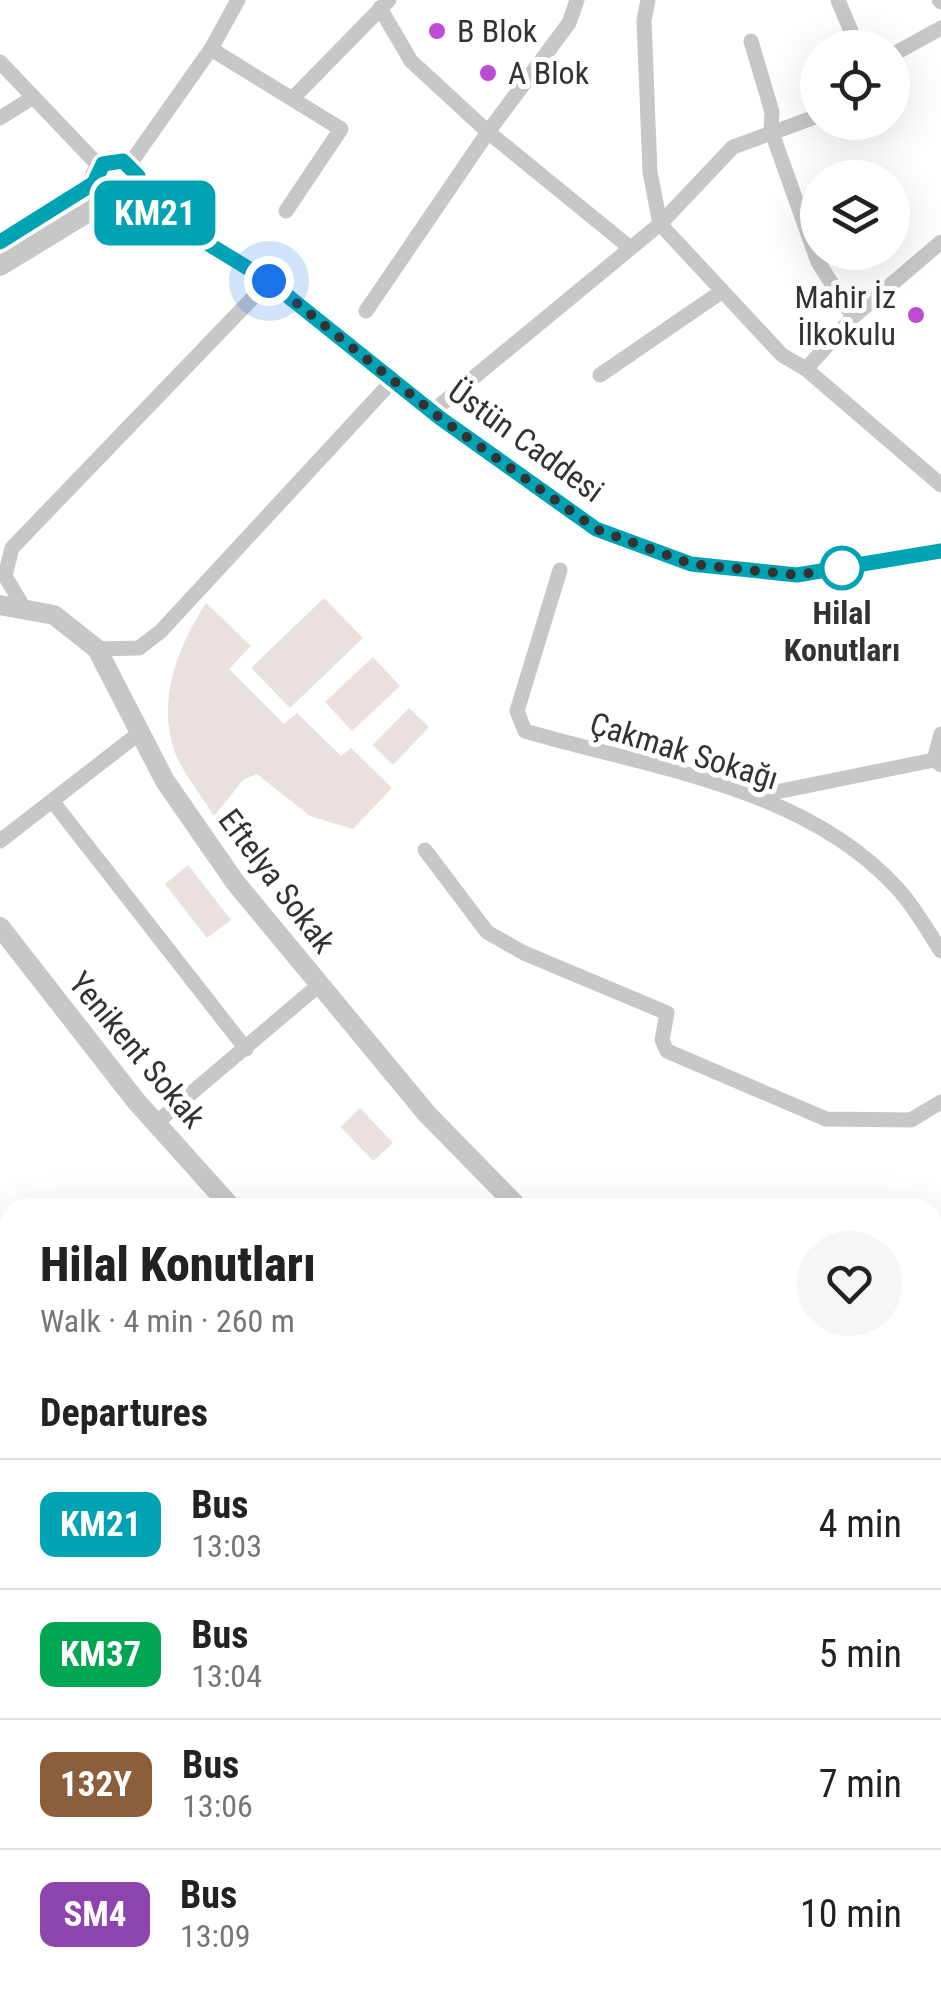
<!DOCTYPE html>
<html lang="en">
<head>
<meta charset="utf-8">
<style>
  body { margin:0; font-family:"Roboto Condensed",sans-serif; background:#f6f6f6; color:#222; height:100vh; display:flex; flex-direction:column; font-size:38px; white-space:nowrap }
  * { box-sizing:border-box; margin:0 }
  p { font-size:32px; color:#767676 }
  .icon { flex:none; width:55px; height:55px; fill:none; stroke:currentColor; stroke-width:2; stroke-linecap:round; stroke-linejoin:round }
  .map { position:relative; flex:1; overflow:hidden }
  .drawer { position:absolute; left:0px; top:1198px; width:942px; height:802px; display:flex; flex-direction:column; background:#fff; border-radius:30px 30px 0 0; box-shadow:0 10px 40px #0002 }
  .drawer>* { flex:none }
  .badge { padding:0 20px; border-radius:15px; font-size:35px; line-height:65px }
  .buttons { position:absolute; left:800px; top:30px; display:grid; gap:20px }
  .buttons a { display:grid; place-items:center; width:110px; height:110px; border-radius:50%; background:#fff; box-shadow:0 10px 40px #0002; font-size:50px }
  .you { position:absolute; width:50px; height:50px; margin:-25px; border:8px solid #fff; border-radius:50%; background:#1a73e8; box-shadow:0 0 0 15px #1a73e833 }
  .map>.badge { position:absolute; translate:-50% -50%; box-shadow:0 0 0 5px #fff }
  h2 { padding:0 40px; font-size:38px; line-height:90px }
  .round { display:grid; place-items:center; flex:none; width:105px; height:105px; border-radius:52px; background:#f6f6f6 }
  .headline { display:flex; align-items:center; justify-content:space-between; height:170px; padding:0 40px }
  h1 { font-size:48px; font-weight:800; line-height:75px }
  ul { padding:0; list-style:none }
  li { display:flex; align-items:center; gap:30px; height:130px; padding:0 40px; border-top:2px solid #e0e0e0 }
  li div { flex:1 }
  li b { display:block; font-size:38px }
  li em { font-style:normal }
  li .badge { min-width:110px; font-weight:700; text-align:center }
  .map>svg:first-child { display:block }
  .green { fill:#e8e1dd }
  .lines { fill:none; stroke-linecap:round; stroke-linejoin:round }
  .stream { stroke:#d2ead9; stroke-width:5 }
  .minor { stroke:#c7c7c7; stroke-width:15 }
  .tertiary { stroke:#c7c7c7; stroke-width:20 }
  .line-casing { stroke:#fff; stroke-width:22 }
  .line { stroke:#00a3b4; stroke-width:15 }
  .walk { stroke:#333; stroke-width:10; stroke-dasharray:0 18 }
  .poi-dot { fill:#bb4cd3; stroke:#fff; stroke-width:4 }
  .stop-dot { fill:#fff; stroke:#00a3b4; stroke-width:5 }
  .labels { text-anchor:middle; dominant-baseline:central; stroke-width:10; stroke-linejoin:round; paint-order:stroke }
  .poi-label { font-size:32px; fill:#333; stroke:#fff; text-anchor:start }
  .street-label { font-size:32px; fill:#333; stroke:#fff }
  .stop-label { font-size:32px; font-weight:bold; fill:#333; stroke:#fff }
</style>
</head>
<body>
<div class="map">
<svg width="941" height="1999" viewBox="0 0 941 1999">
  <rect width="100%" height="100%" fill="#fff"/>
  <g class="green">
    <path d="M324 598 363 638 290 708 251 668Z"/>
    <path d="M206 603 251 646 229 669 284 724 297 713 341 756 351 748 392 788 353 829 310 816 257 774 244 779 214 816C202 796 182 772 174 750 157 698 179 645 206 603Z"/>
    <path d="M373 657 400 686 352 731 325 702Z"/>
    <path d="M409 708 429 727 393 765 373 745Z"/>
    <path d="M188 865 231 920 207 938 165 884Z"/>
    <path d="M360 1108 393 1143 373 1161 341 1127Z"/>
    <path d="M933 1643 941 1644V1795H933Z"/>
  </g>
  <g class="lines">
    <g class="stream">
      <path d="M932 1869 941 1868"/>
      <path d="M238 1990H342"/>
      <path d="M147 1999 194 1992"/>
    </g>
    <g class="minor">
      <path d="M648 0 644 20 650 172 660 224 782 355 806 369 941 485"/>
      <path d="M838 0 858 48"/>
      <path d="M939 0 941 2"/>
      <path d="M380 8 411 61 488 132 628 246"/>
      <path d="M751 41 772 112 771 130 818 262 853 317"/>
      <path d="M211 49 341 129 286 211"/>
      <path d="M892 55 941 28"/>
      <path d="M0 62 100 167"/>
      <path d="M294 97 389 0"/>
      <path d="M0 118 32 98"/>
      <path d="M129 165 211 49 238 0"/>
      <path d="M366 311 488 132 569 23 577 0"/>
      <path d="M806 369 853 317 941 242"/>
      <path d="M600 375 721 292"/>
      <path d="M433 411 660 224 733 147 818 116"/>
      <path d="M560 570 517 711 525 731C650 768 804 786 897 888 914 906 927 930 941 951"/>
      <path d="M24 608 5 576 12 548 269 281"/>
      <path d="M97 649 139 648 161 631 395 378"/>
      <path d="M934 760 941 734"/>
      <path d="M756 796 934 760 941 765"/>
      <path d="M53 802 246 1049"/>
      <path d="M0 841 142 731"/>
      <path d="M425 850 487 932 524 953 667 1013 662 1040 667 1051 826 1119 911 1120 941 1102"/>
      <path d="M156 1123 319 985"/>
      <path d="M0 1446 10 1457"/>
      <path d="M0 1613 10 1599"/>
      <path d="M0 1691 10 1696"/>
      <path d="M932 1810 941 1809"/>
      <path d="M217 1990 222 1999"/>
      <path d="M618 1990 621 1999"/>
      <path d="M820 1990 822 1999"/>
      <path d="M917 1990 919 1999"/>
      <path d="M30 1999 83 1990"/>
      <path d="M396 1999 417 1990"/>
      <path d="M756 1999 793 1990"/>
    </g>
    <g class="tertiary">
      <circle cx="116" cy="183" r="22"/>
      <path d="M133 198 269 281 440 418 596 529 691 564 797 575 941 551"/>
      <path d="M0 242 94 183"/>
      <path d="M0 266 105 202"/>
      <path d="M0 605 54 615 97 649 165 781 235 882 427 1114 519 1208"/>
      <path d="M0 927 136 1101 232 1208"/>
      <path d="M932 1312H941"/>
      <path d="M932 1625 941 1626"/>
    </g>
  </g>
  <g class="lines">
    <defs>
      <path id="line" d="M0 242 94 183 103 164 123 161 138 176 133 198 269 281 440 418 596 529 691 564 797 575 941 551"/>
    </defs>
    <use href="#line" class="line-casing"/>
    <use href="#line" class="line"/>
    <path class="walk" d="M269 281 440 418 596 529 691 564 797 575 842 568"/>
  </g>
  <g class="poi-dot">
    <circle cx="437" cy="31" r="10"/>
    <circle cx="488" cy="73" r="10"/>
    <circle cx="916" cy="315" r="10"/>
  </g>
  <circle class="stop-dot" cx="842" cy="568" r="20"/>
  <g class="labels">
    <g class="poi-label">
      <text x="457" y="31">B Blok</text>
      <text x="508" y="73">A Blok</text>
      <text x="896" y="297" text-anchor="end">Mahir İz<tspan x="896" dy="37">İlkokulu</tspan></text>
    </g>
    <g class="street-label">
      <text transform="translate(526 441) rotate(36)">Üstün Caddesi</text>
      <text transform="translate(684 751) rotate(17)">Çakmak Sokağı</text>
      <text transform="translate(277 881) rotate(53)">Eftelya Sokak</text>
      <text transform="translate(137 1050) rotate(50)">Yenikent Sokak</text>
    </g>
    <g class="stop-label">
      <text x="842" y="613">Hilal<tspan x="842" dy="37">Konutları</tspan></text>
    </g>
  </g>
</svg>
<div class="buttons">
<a><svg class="icon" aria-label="locate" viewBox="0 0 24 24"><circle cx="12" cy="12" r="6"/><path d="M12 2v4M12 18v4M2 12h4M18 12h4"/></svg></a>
<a><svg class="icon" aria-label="layers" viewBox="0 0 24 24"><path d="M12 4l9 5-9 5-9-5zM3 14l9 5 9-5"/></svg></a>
</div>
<div class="you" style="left:269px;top:281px"></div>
<b class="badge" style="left:155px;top:213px;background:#00a3b4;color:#fff">KM21</b>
<section class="drawer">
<div class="headline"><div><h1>Hilal Konutları</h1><p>Walk · 4 min · 260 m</p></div><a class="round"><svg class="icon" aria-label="heart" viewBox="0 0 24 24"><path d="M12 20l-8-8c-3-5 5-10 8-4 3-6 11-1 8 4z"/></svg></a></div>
<h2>Departures</h2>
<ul>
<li><span class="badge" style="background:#00a3b4;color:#fff">KM21</span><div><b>Bus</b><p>13:03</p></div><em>4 min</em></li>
<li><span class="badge" style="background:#00a651;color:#fff">KM37</span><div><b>Bus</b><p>13:04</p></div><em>5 min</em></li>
<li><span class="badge" style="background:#8b5e3c;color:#fff">132Y</span><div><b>Bus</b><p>13:06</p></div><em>7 min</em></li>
<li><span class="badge" style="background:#8e44ad;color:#fff">SM4</span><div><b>Bus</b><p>13:09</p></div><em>10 min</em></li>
</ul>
</section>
</div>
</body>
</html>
